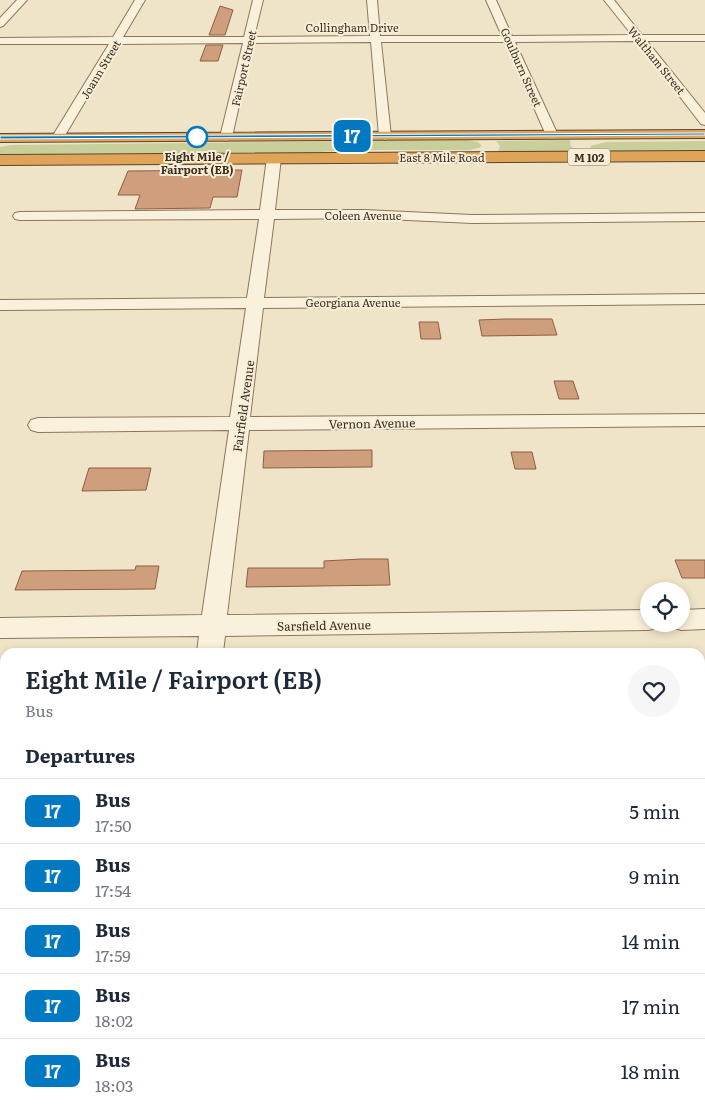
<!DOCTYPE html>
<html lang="en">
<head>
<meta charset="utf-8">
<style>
  body { margin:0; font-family:Literata,serif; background:#f6f6f7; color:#1f2937; height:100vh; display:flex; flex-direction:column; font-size:19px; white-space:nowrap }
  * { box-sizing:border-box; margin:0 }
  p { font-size:16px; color:#747a83 }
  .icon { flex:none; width:28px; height:28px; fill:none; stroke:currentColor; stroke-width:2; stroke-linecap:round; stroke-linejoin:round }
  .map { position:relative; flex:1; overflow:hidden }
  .details { position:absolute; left:0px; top:648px; width:705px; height:466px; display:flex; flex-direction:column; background:#fff; border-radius:15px 15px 0 0; box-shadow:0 2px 8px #0003 }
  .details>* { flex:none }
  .badge { padding:0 10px; border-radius:8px; font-size:18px; line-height:32px }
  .buttons { position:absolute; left:640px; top:582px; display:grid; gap:10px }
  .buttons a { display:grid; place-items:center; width:50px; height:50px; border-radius:50%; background:#fff; box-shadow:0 2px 8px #0003; font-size:25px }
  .map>.badge { position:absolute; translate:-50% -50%; box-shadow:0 0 0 2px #fff }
  h2 { padding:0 25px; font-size:19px; line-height:45px }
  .round { display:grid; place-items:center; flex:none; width:52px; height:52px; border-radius:26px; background:#f6f6f7 }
  .headline { display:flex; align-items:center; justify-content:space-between; height:85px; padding:0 25px }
  h1 { font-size:24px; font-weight:600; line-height:38px }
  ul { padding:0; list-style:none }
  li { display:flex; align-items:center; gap:15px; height:65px; padding:0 25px; border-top:1px solid #e0e1e3 }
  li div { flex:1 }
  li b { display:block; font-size:19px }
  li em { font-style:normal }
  li .badge { min-width:55px; font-weight:700; text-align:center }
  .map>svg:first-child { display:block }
  .green { fill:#c9cf9b }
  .building { fill:#cf9f7d; stroke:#8d5f41 }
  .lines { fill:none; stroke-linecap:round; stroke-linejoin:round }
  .minor-casing { stroke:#8d765c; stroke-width:2 }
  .highway-casing { stroke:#5b4430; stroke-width:2 }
  .minor { fill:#faf1dc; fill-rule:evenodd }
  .highway { fill:#e0a458; fill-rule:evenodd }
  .line { fill:#0079c2; stroke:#fff }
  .stop-dot { fill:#fff; stroke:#0079c2; stroke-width:2.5 }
  .labels { text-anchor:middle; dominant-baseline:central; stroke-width:4; stroke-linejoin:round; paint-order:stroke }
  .far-street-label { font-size:11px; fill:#3d2e20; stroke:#f7eed8 }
  .far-stop-label { font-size:11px; font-weight:bold; fill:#3d2e20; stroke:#f7eed8 }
  .shield { fill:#f7eed8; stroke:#756857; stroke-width:1 }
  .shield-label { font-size:11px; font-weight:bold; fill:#3d2e20 }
  .street-label { font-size:12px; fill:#3d2e20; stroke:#f7eed8 }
</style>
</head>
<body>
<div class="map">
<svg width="705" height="1113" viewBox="0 0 705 1113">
  <rect width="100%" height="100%" fill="#f0e4c8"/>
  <g class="green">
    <path d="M468 140 478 142 482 146 479 148 470 150H348L307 153 0 154V147L11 145Z"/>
    <path d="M569 140 571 141 570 144 574 151 500 152 498 151 500 146 496 141Z"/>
    <path d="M705 141V151H599L592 149 590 146 606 142Z"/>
  </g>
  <g class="building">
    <path d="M220 6 233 10 225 35H209Z"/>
    <path d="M206 45H223L218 61H200Z"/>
    <path d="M242 170 237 197H213L210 208 135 209 140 195H118L128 171Z"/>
    <path d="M505 319H552L557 335 482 336 479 320Z"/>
    <path d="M419 322H438L441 339H421Z"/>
    <path d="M554 381H573L579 399H559Z"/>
    <path d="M372 450V467L263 468 264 451Z"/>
    <path d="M511 452H532L536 469H515Z"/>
    <path d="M89 468H151L146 490 82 491Z"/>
    <path d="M361 559H388L390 585 246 587 248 568H324V561Z"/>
    <path d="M675 560H705V578H682Z"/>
    <path d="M136 566H159L155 589 15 590 22 571 135 570Z"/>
  </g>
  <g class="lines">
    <defs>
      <g id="minor">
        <path d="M17 0H27L3 26 0 27V18Z"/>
        <path d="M135 0H145L123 37H244L253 0H263L254 37 370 36 367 0H377L380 36H502L486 0H496L512 36 632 35 604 0H614L642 35H705V41H647L705 113V125L701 124 637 41 515 42 558 135 552 139 546 135 505 42H381L391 136 385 140 379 136 371 42 253 43 232 137 226 141 220 137 243 43 119 44 64 137 58 141 54 140 52 137 109 44H0V38L113 37Z"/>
        <path d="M274 154 281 158 275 210H364L472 215 705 213V221L472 223 364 218 274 219 264 298 705 294V304L263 308 250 417 705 414V426L249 430 227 615 649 610V624H660L658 627 649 630 225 636 223 652H197L199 636 0 638V618L202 615 229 430 38 432 31 430 28 425 31 420 38 418 230 417 246 308 0 310V300L247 298 259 219 20 220 15 219 13 216 15 213 20 212 260 210 267 158Z"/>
        <path d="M705 609V629L681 630 672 627 670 624H681V610Z"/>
        <rect x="700" y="920" width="5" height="34"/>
        <rect x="0" y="927" width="5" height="34"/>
        <path d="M133 1109H171L170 1113H132Z"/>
      </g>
      <g id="highway">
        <path d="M705 130V138L0 142V134Z"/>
        <path d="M705 151V161L0 165V155Z"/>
      </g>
    </defs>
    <use href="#minor" class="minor-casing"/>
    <use href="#highway" class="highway-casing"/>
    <use href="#minor" class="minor"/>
    <use href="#highway" class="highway"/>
  </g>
  <path class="line" d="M705 133V135L0 139V136Z"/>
  <circle class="stop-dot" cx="197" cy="137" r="10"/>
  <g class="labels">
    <g class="far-street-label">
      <text x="352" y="27">Collingham Drive</text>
      <text transform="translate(657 60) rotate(51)">Waltham Street</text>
      <text transform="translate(522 67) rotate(66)">Goulburn Street</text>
      <text transform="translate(243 68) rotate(-77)">Fairport Street</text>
      <text transform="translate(100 69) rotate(-59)">Joann Street</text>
      <text x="442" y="157">East 8 Mile Road</text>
      <text x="363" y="215">Coleen Avenue</text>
      <text x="353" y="302">Georgiana Avenue</text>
    </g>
    <g class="far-stop-label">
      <text x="197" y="156">Eight Mile /<tspan x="197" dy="13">Fairport (EB)</tspan></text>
    </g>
    <rect class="shield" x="568" y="148.5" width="42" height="17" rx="4"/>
    <g class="shield-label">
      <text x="589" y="157">M 102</text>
    </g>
    <g class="street-label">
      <text transform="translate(243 406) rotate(-82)">Fairfield Avenue</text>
      <text transform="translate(372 423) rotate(-1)">Vernon Avenue</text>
      <text transform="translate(324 625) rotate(-1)">Sarsfield Avenue</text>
    </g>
  </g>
</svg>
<div class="buttons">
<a><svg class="icon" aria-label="locate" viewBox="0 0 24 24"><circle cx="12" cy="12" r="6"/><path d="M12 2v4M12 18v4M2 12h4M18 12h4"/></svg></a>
</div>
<b class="badge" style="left:352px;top:136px;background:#0079c2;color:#fff">17</b>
<section class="details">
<div class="headline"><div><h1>Eight Mile / Fairport (EB)</h1><p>Bus</p></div><a class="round"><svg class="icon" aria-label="heart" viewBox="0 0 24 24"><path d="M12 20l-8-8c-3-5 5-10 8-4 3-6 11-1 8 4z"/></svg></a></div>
<h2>Departures</h2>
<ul>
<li><span class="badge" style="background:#0079c2;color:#fff">17</span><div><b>Bus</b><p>17:50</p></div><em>5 min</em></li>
<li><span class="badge" style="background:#0079c2;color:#fff">17</span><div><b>Bus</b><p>17:54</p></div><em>9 min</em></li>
<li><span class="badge" style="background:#0079c2;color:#fff">17</span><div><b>Bus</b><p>17:59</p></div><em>14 min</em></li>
<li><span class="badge" style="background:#0079c2;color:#fff">17</span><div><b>Bus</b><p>18:02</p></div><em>17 min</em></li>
<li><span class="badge" style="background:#0079c2;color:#fff">17</span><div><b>Bus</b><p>18:03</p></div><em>18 min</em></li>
</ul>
</section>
</div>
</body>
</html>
